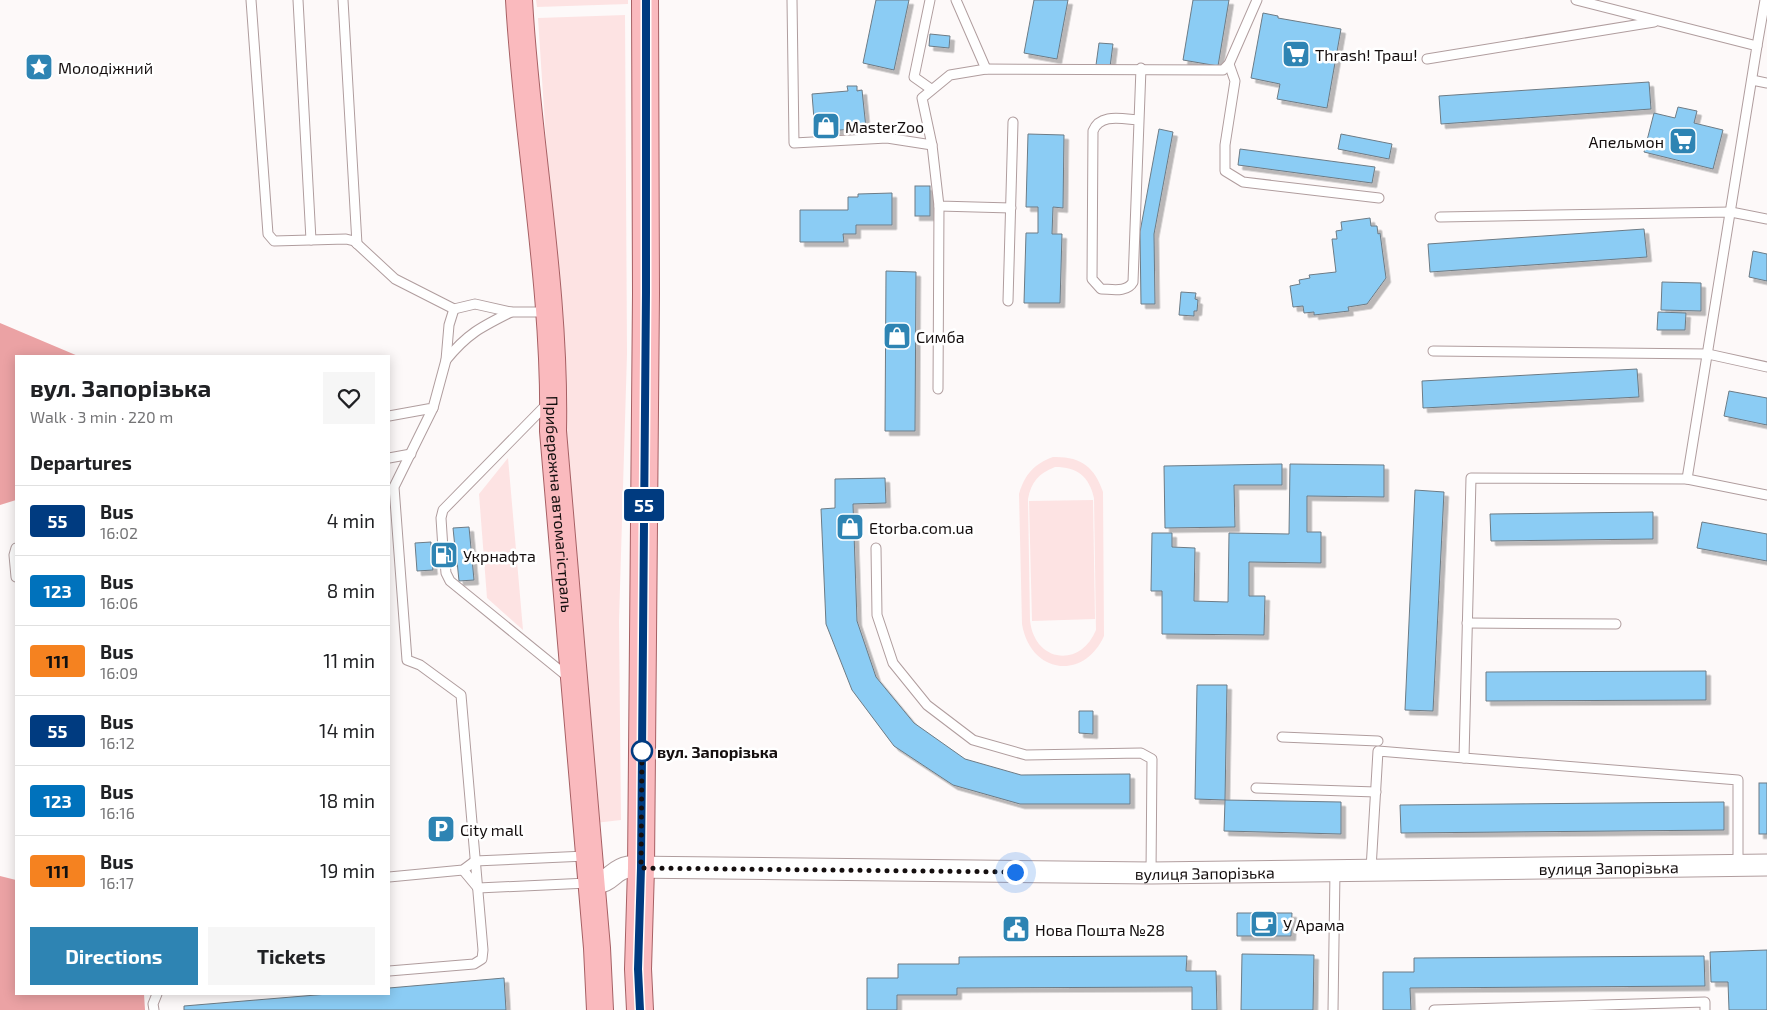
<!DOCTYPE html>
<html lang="en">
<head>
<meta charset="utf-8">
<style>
  body { margin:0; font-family:"Exo 2",sans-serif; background:#f6f6f6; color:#202124; height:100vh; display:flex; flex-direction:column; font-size:19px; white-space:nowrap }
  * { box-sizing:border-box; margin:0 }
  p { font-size:16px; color:#757577 }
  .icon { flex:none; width:28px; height:28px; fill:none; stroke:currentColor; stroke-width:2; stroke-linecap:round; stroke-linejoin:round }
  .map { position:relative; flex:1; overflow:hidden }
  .details { position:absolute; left:15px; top:355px; width:375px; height:640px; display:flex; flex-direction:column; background:#fff; border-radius:0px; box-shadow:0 2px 12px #0003 }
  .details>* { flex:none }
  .badge { padding:0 10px; border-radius:4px; font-size:18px; line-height:32px }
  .you { position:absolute; width:25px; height:25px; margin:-12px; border:4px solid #fff; border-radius:50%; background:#1a73e8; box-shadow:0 0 0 8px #1a73e833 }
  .map>.badge { position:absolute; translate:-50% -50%; box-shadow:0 0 0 2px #fff }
  h2 { padding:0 15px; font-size:19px; line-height:45px }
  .round { display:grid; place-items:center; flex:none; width:52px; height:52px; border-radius:0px; background:#f6f6f6 }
  .summary { display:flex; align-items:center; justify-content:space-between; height:85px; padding:0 15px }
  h1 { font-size:24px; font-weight:700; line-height:38px }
  .button { display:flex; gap:10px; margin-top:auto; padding:10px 15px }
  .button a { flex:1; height:58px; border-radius:0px; background:#2e84b3; color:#fff; font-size:20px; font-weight:700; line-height:58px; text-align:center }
  .button a+a { background:#f6f6f6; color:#202124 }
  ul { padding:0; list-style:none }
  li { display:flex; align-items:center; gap:15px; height:70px; padding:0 15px; border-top:1px solid #e0e0e0 }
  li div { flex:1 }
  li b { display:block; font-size:19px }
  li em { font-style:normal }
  li .badge { min-width:55px; font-weight:700; text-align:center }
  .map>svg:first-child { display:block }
  .green { fill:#fde3e3; fill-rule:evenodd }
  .forest { fill:#eba2a4 }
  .building { fill:#8bccf4; stroke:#6d7b85; filter:url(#shadow) }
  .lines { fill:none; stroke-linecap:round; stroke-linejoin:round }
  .service-casing { stroke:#b09d9e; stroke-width:11 }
  .tertiary-casing { stroke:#b09d9e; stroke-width:23 }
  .primary-casing { stroke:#a76064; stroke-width:28 }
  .service { stroke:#fff; stroke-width:9 }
  .tertiary { stroke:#fff; stroke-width:21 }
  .primary { stroke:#fababe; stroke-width:26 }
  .line-casing { stroke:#fff; stroke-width:11 }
  .line { stroke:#003b80; stroke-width:8 }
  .walk { stroke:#150f0f; stroke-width:5; stroke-dasharray:0 9 }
  .stop-dot { fill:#fff; stroke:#003b80; stroke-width:2.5 }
  .labels { text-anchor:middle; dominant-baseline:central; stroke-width:5; stroke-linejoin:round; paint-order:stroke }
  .poi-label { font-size:16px; fill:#150f0f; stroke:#fff; text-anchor:start }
  .street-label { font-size:16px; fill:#150f0f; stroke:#fff }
  .stop-label { font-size:16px; font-weight:bold; fill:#150f0f; stroke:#fff; text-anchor:start }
</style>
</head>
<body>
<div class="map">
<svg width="1767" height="1010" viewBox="0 0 1767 1010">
  <defs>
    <filter id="shadow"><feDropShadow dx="4.5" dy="4.5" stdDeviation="0" flood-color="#0004"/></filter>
  </defs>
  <rect width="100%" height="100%" fill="#fdf9f9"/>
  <g class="green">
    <path d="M536 0H628V4L537 7Z"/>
    <path d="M625 15 627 354 619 621 621 820 595 823C576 554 555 286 538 18Z"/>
    <path d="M1053 457C1080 456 1095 467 1103 492L1104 636C1083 682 1030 673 1022 624L1019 494C1025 474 1034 464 1053 457ZM1055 467C1077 467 1089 476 1094 498L1096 630C1080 669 1034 662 1030 620L1028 499C1031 482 1039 473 1055 467Z"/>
    <path d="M508 458 523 630 487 598 479 494Z"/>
    <path d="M1093 500 1095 619 1032 621 1029 501Z"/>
  </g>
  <g class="forest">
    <path d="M0 323 78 356H16V500L0 505Z"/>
    <path d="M0 876 16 880V994H144L145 1010H0Z"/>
  </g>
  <g class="building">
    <path d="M876 0H909L894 70 863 63Z"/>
    <path d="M1034 0H1068L1057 59 1024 53Z"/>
    <path d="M1193 0H1229L1218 66 1183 60Z"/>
    <path d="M1263 13 1278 16V18L1341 29 1327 108 1277 99 1280 84 1251 78Z"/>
    <path d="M930 34 950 36 949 48 929 46Z"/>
    <path d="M1099 43 1113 44 1110 67 1096 65Z"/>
    <path d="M1649 82 1651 109 1441 124 1439 96Z"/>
    <path d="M847 86H857V91L862 90 866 128 815 132 812 94 848 91Z"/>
    <path d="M1678 107 1697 111 1694 123 1723 130 1713 169 1644 152 1654 113 1675 118Z"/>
    <path d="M1159 129 1173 132 1154 234 1155 304H1141L1140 232Z"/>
    <path d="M1028 134 1064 135 1063 208 1053 207 1052 234H1062L1060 303H1024L1026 233H1038V207H1026Z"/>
    <path d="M1341 134 1392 144 1389 159 1338 149Z"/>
    <path d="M1240 149 1375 167 1372 183 1238 165Z"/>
    <rect x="915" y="186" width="15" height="30"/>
    <path d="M892 193V225H856V234H843L844 242H800V210H848V197H858V194Z"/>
    <path d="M1370 218 1371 226H1377L1378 234 1380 233 1386 278 1367 304 1348 307 1349 311 1314 315V312L1304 313 1303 306 1293 307 1290 286 1300 284 1299 280 1310 278 1309 275 1336 272 1332 239H1337L1336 231 1342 230 1341 222Z"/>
    <path d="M1644 229 1647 257 1430 272 1428 244Z"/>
    <path d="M1753 251 1767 254V281L1749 277Z"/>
    <path d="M886 271 916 272 915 431H885Z"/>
    <path d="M1662 282 1701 283V311L1661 310Z"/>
    <path d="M1181 292 1196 293 1195 299 1198 300 1197 311H1194V316L1179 315Z"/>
    <path d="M1658 312 1686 313 1685 330H1657Z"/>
    <path d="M1637 369 1639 397 1423 408 1422 381Z"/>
    <path d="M1729 391 1767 398V425L1724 416Z"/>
    <path d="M1282 464V485H1234L1235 527 1165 528 1164 466Z"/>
    <path d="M1290 464 1384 465V497L1307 496V532H1321V563L1249 562V596H1265L1264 635 1162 634V591H1151L1152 533H1172V547L1195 548 1194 601 1228 602 1229 533 1289 534Z"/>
    <path d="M885 478 886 503 853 504 857 621 876 677 914 723 965 759 1021 775 1130 774V804H1020L953 785 894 746 852 690 826 624 821 509 835 508V479Z"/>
    <path d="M1415 490 1444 492 1433 711 1405 710Z"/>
    <path d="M1653 512V539L1491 541 1490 514Z"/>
    <path d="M1702 522 1767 534V561L1697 548Z"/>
    <path d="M469 527 474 580 459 581 457 561 432 563 433 570 417 571 415 543 431 542V550L455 548 453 528Z"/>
    <path d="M1706 671V700L1486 701V672Z"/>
    <path d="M1197 685H1227L1225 800 1195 799Z"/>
    <path d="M1079 711H1093V734L1079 733Z"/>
    <rect x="1759" y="783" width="8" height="51"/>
    <path d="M1225 800 1341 802V834L1224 831Z"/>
    <path d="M1724 802V830L1401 833 1400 805Z"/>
    <path d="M1237 913H1292L1291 936H1237Z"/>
    <path d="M1767 950V1010H1729L1728 982H1711L1710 952Z"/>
    <path d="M1242 954 1314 955 1313 1010H1241Z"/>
    <path d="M1187 956 1186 971H1216L1217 1010H1192V987L957 988V995H897V1010H867V978H898V964H959V957Z"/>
    <path d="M1704 956 1705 986 1410 988 1411 1010H1383V972H1414V958Z"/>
    <path d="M504 978 506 1010H184V1006L328 994H389V988Z"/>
  </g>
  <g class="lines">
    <defs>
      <g id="service">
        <path d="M251 0 268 234 274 241 346 239 354 241 395 279 454 309 475 304 511 312H548"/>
        <path d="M298 0 311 240"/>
        <path d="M343 0 357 244"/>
        <path d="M792 0 794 143 887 138 932 145"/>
        <path d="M930 0 914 77 931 89"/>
        <path d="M956 0 986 69"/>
        <path d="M1576 0 1757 46 1687 479"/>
        <path d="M1757 46 1765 0"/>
        <path d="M1427 59 1654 22"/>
        <path d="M1229 64 1235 81 1225 145V171L1243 182 1379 198"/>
        <path d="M1752 80 1767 83"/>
        <path d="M1139 120C1122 119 1100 113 1093 131L1092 279 1101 289C1111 289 1127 293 1133 282L1141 68"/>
        <path d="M1011 208 939 206 932 145 922 98 950 75 986 69 1223 70 1229 64 1257 0"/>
        <path d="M1440 217 1731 212 1767 219"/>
        <path d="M1008 301 1013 122"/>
        <path d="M1433 351 1708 354 1767 367"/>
        <path d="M446 360C467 334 481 327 511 312"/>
        <path d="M938 389 939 206"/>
        <path d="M389 416 433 408 446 360 449 325 454 309"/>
        <path d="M389 458 411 454"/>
        <path d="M16 548 14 555 16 577"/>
        <path d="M876 548 877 615 893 663 927 705 973 740 1026 755 1141 753 1152 759 1151 873"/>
        <path d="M443 549 441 518 443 510 547 404"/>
        <path d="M445 562 446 573 450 581 568 677"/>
        <path d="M1467 623 1616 624"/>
        <path d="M1282 737 1378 741"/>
        <path d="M1256 788 1376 792"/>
        <path d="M1738 865V780L1464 758 1471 478 1687 479 1767 495"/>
        <path d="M1371 869 1378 751 1464 758"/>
        <path d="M463 870 478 888 588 883"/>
        <path d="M389 877 463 870 475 861 586 856"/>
        <path d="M389 971 474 964 482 959 483 950 461 695 420 665 407 660 394 487 433 408"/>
        <path d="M154 1010 153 1004 157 994"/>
        <path d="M1333 1010 1335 871"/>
        <path d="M1434 1010 1705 1002V1010"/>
      </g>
      <g id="tertiary">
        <path id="s1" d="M591 883C613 883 611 870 628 867L1151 873 1767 865"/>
      </g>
      <g id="primary">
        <path id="s2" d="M519 0C527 143 556 288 553 431L597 948 600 1010"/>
        <path d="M640 1010 638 969 641 868 646 293 645 0"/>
      </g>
    </defs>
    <use href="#service" class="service-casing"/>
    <use href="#tertiary" class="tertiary-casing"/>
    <use href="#primary" class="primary-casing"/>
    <use href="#service" class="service"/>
    <use href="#tertiary" class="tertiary"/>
    <use href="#primary" class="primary"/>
  </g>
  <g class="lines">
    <defs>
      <path id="line" d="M640 1010 638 969 641 868 646 293V0"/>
    </defs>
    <use href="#line" class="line-casing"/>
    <use href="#line" class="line"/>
    <path class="walk" d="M642 751V748L641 868 1015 872"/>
  </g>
  <defs>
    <symbol id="supermarket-square" viewBox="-11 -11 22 22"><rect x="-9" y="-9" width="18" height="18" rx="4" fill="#2e84b3" stroke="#fff"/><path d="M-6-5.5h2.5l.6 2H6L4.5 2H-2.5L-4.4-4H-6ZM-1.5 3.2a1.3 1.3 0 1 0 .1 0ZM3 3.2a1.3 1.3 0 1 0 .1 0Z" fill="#fff"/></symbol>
    <symbol id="sight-square" viewBox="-11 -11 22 22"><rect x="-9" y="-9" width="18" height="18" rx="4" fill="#2e84b3" stroke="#fff"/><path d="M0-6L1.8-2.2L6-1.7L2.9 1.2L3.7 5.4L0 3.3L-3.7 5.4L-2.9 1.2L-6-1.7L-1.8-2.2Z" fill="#fff"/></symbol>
    <symbol id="shop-square" viewBox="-11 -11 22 22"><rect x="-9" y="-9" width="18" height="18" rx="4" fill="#2e84b3" stroke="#fff"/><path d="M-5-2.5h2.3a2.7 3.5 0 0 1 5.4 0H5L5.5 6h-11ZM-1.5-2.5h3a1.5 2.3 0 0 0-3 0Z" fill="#fff"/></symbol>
    <symbol id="fuel-square" viewBox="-11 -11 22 22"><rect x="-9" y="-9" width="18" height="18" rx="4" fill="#2e84b3" stroke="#fff"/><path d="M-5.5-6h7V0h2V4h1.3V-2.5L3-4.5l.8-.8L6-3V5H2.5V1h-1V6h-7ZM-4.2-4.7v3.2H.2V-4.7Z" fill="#fff"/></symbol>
    <symbol id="parking-square" viewBox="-11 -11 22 22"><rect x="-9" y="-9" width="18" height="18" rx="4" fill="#2e84b3" stroke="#fff"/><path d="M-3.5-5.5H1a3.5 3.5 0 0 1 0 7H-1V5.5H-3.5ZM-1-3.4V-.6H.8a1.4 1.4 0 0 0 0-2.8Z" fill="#fff"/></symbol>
    <symbol id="cafe-square" viewBox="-11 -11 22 22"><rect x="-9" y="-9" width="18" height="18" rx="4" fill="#2e84b3" stroke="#fff"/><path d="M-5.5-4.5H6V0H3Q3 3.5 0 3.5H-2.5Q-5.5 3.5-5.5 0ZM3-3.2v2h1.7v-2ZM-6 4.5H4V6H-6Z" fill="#fff"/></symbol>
    <symbol id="civic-square" viewBox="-11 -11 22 22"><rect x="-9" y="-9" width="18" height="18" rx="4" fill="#2e84b3" stroke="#fff"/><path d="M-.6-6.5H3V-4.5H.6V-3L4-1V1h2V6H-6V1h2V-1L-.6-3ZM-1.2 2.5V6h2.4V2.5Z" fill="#fff"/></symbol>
  </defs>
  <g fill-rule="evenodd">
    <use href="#supermarket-square" x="1280" y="38" width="32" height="32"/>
    <use href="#sight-square" x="23" y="51" width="32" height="32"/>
    <use href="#shop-square" x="810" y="110" width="32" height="32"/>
    <use href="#supermarket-square" x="1667" y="125" width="32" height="32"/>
    <use href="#shop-square" x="881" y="320" width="32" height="32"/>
    <use href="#shop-square" x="834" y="511" width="32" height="32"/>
    <use href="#fuel-square" x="428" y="539" width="32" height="32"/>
    <use href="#parking-square" x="425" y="813" width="32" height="32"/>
    <use href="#cafe-square" x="1248" y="908" width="32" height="32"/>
    <use href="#civic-square" x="1000" y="913" width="32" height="32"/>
  </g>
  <circle class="stop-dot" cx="642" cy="751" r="10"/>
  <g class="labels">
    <g class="poi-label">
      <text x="1315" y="54">Thrash! Траш!</text>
      <text x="58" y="67">Молодіжний</text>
      <text x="845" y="126">MasterZoo</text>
      <text x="1664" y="141" text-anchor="end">Апельмон</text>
      <text x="916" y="336">Симба</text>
      <text x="869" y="527">Etorba.com.ua</text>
      <text x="463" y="555">Укрнафта</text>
      <text x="460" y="829">City mall</text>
      <text x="1283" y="924">У Арама</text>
      <text x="1035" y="929">Нова Пошта №28</text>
    </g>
    <g class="street-label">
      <text stroke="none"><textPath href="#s2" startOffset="506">Прибережна автомагістраль</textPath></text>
      <text stroke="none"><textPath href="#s1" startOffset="1022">вулиця Запорізька</textPath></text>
      <text stroke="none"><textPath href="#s1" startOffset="618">вулиця Запорізька</textPath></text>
    </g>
    <g class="stop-label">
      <text x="657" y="751">вул. Запорізька</text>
    </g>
  </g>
</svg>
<div class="you" style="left:1015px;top:872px"></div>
<b class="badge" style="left:644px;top:505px;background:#003b80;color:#fff">55</b>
<section class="details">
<div class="summary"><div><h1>вул. Запорізька</h1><p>Walk · 3 min · 220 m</p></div><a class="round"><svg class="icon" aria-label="heart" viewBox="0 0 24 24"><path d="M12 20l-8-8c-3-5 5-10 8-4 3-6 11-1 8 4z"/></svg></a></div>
<h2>Departures</h2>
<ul>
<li><span class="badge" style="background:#003b80;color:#fff">55</span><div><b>Bus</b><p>16:02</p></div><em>4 min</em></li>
<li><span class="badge" style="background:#0072bc;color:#fff">123</span><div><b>Bus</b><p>16:06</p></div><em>8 min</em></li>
<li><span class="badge" style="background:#f58220;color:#111">111</span><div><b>Bus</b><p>16:09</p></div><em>11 min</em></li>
<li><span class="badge" style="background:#003b80;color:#fff">55</span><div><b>Bus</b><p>16:12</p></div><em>14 min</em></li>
<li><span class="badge" style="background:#0072bc;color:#fff">123</span><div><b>Bus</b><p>16:16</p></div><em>18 min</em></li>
<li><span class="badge" style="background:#f58220;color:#111">111</span><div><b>Bus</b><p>16:17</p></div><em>19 min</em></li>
</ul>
<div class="button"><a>Directions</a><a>Tickets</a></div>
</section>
</div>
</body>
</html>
